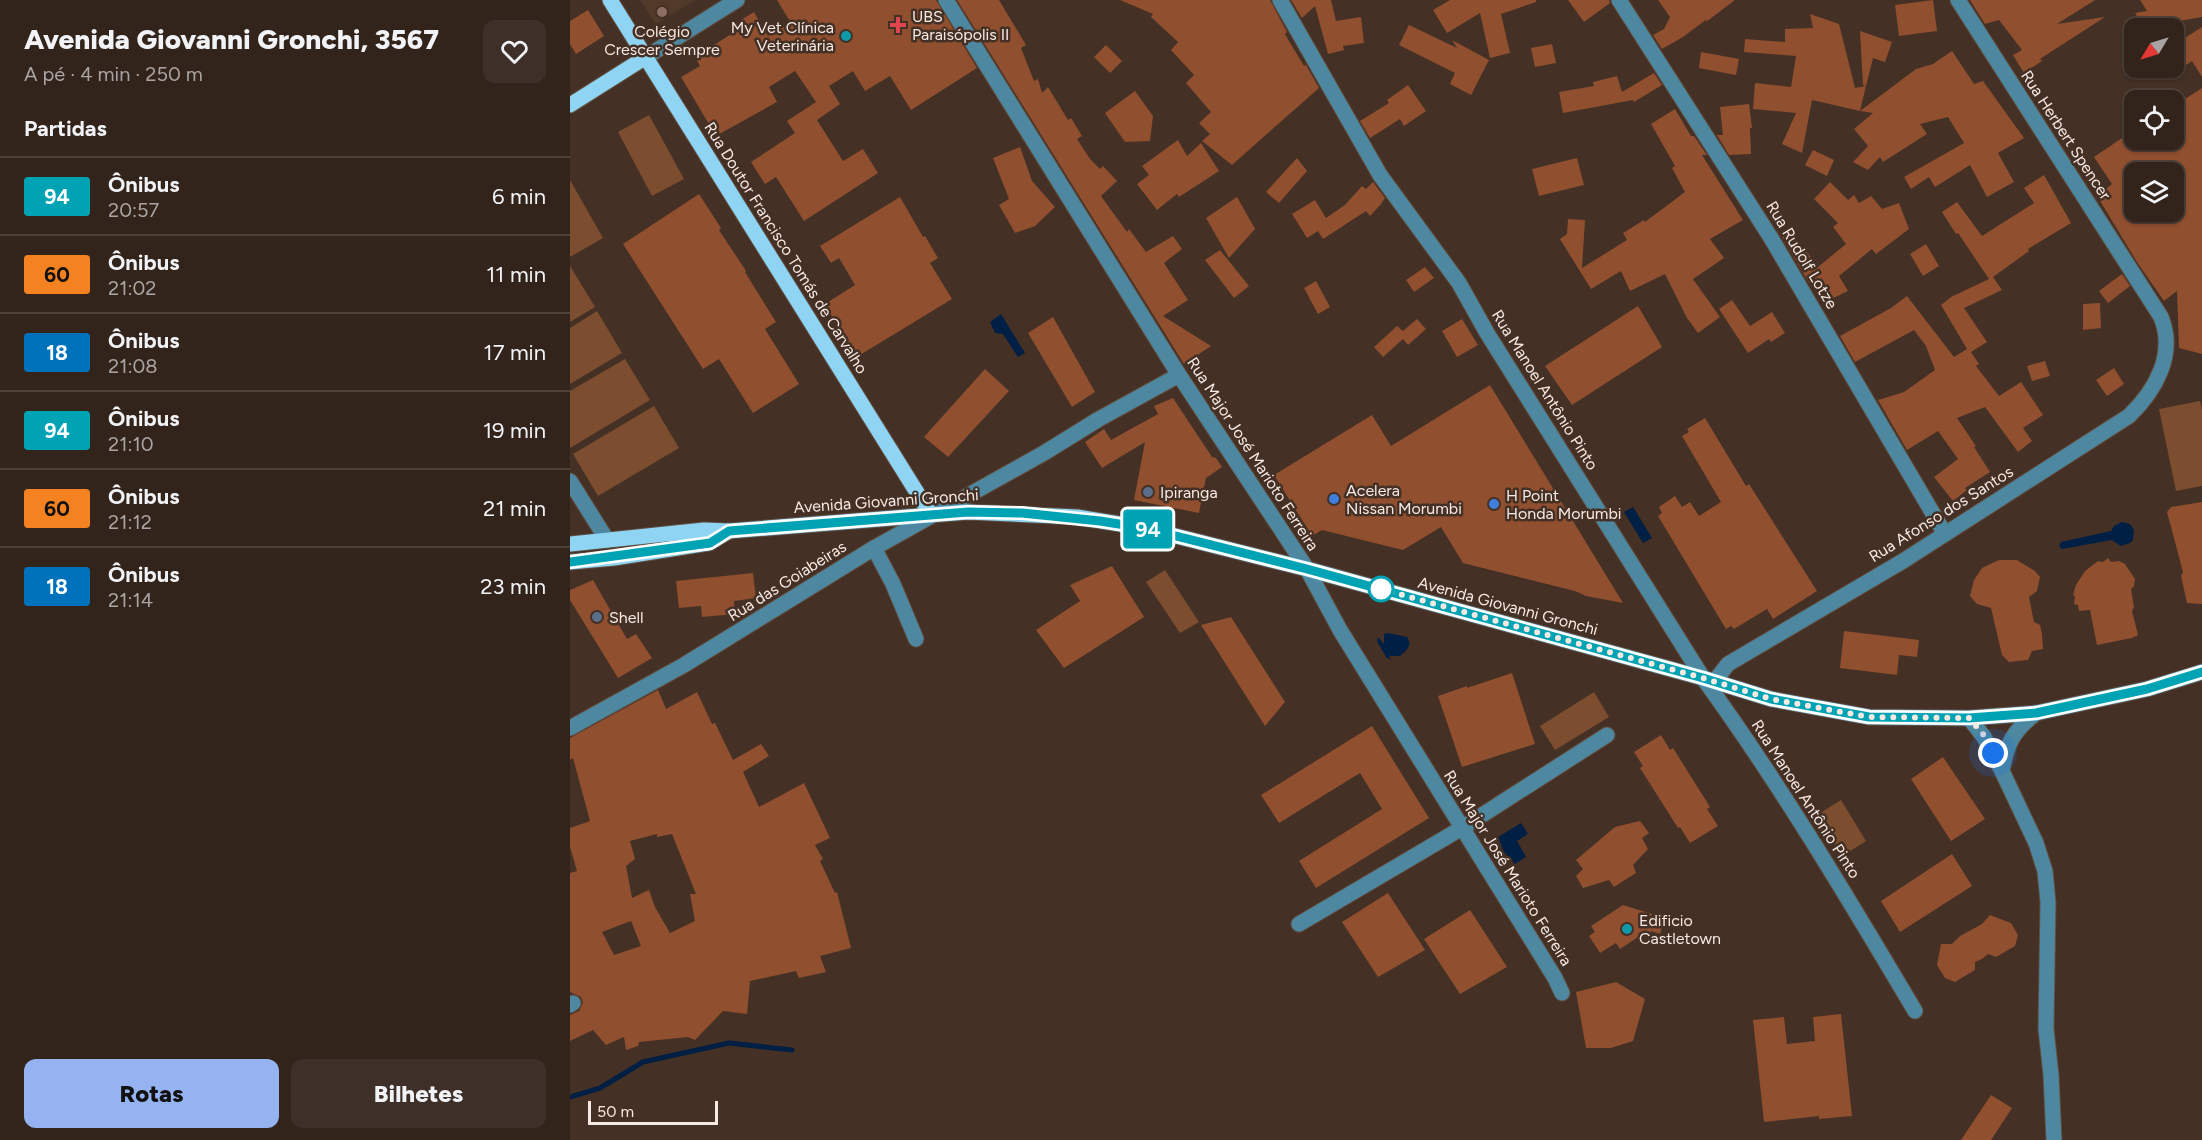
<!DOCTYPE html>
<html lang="pt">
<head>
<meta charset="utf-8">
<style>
  body { margin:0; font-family:Figtree,sans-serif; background:#3e3028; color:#f1f3f6; height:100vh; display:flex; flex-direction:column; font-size:22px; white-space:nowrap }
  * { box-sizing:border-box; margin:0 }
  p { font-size:20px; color:#a9a4a3 }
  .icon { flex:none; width:33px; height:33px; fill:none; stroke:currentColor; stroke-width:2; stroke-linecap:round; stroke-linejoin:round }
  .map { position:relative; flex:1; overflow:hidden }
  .panel { display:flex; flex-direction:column; background:#33241b; width:570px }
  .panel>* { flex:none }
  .badge { padding:0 12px; border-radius:4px; font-size:21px; line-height:39px }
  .needle { width:39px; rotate:232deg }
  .controls { position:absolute; left:1554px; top:18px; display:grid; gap:12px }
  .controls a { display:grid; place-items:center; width:60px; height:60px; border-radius:12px; background:#33241b; box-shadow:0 2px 4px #0004,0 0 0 2px #4e413a; font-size:30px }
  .scale { position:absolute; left:18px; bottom:15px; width:130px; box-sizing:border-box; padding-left:6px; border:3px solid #f6e9e2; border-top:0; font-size:16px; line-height:21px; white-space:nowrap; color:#f6e9e2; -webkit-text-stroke:4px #443024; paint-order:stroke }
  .you { position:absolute; width:30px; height:30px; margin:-15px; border:4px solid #fff; border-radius:50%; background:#1a73e8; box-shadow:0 0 0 9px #1a73e833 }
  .map>.badge { position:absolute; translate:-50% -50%; box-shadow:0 0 0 3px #fff }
  h2 { padding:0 24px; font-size:22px; line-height:54px }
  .round { display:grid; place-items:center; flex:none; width:63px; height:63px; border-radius:12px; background:#3e3028 }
  .headline { display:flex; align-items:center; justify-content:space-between; height:102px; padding:0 24px }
  h1 { font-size:28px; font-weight:800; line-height:45px }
  .primary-button { display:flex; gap:12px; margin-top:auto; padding:12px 24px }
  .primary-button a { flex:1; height:69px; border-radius:12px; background:#95b2f1; color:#111; font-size:24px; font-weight:800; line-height:69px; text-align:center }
  .primary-button a+a { background:#3e3028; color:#f1f3f6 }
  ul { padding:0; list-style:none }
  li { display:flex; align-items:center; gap:18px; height:78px; padding:0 24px; border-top:2px solid #4e413a }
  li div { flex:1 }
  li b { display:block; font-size:22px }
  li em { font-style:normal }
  li .badge { min-width:66px; font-weight:700; text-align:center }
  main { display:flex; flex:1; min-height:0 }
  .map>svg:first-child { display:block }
  .built { fill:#523a2a }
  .green { fill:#7c4d2f }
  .water { fill:#001f44 }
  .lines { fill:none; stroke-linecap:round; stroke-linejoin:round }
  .stream { stroke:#001f44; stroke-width:5 }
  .building { fill:#904f2f; fill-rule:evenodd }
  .minor-casing { stroke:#604e42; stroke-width:17 }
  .major-casing { stroke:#604e42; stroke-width:17 }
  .minor { stroke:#4d88a0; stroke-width:15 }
  .major { stroke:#8fd4f2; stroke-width:15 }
  .line-casing { stroke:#fff; stroke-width:14 }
  .line { stroke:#00a3b4; stroke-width:9 }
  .walk { stroke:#f6e9e2; stroke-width:6; stroke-dasharray:0 10.8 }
  .education-dot { fill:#8d6e63; stroke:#443024; stroke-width:2 }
  .health-dot { fill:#e0444e; stroke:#443024; stroke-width:2 }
  .culture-dot { fill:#0f9aa8; stroke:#443024; stroke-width:2 }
  .service-dot { fill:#5c6f8a; stroke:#443024; stroke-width:2 }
  .shop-dot { fill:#3f7fe0; stroke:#443024; stroke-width:2 }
  .stop-dot { fill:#fff; stroke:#00a3b4; stroke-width:3 }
  .labels { text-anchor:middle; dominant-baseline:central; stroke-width:5; stroke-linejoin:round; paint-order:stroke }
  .poi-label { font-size:16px; fill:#f6e9e2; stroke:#443024; text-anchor:start }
  .street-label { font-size:16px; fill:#f6e9e2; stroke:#443024 }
</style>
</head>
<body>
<main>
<section class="panel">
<div class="headline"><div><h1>Avenida Giovanni Gronchi, 3567</h1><p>A pé · 4 min · 250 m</p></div><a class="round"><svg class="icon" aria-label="heart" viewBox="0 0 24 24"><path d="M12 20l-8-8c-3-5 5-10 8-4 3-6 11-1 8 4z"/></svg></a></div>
<h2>Partidas</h2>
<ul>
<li><span class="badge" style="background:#00a3b4;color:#fff">94</span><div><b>Ônibus</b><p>20:57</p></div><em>6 min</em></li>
<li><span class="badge" style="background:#f58220;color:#111">60</span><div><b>Ônibus</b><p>21:02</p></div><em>11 min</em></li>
<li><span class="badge" style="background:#0072bc;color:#fff">18</span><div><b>Ônibus</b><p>21:08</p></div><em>17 min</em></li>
<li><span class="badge" style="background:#00a3b4;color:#fff">94</span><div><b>Ônibus</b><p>21:10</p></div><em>19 min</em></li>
<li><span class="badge" style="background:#f58220;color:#111">60</span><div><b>Ônibus</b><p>21:12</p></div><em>21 min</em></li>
<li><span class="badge" style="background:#0072bc;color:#fff">18</span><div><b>Ônibus</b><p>21:14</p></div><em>23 min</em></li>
</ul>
<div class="primary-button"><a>Rotas</a><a>Bilhetes</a></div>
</section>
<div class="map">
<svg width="1632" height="1140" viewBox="0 0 1632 1140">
  <rect width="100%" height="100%" fill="#443024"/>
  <path class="built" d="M70 0H125L86 24Z"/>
  <g class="green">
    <path d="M79 115 114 179 82 196 48 132Z"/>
    <path d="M0 180 33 238 0 257Z"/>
    <path d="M0 266 25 307 0 322Z"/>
    <path d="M27 311 52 353 0 384V328Z"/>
    <path d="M55 359 80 400 0 448V391Z"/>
    <path d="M1630 401 1632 409V486L1606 491 1589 409Z"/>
    <path d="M84 406 109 448 28 496 3 454Z"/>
    <path d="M595 570 629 622 610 633 576 582Z"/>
    <path d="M1024 692 1039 717 985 750 970 726Z"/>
    <path d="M1271 800 1296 841 1272 856 1247 815Z"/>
  </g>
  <g class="water">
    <path d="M431 314 455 353 448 357 433 334 425 333 420 322Z"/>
    <path d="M1063 507 1082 538 1073 543 1054 512Z"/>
    <path d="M1552 522 1560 524 1564 530 1563 540 1560 543 1551 546 1542 540 1492 549 1489 546 1491 542 1541 531 1544 526Z"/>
    <path d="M818 633 837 637C843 646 836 651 830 656H819L821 660 816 657 807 641 808 637 814 644V634Z"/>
    <path d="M951 823 958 834 947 841 956 857 945 864 934 852 928 837Z"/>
  </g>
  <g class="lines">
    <path class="stream" d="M0 1097 30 1088 73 1062 159 1043 222 1050"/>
  </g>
  <g class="building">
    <path d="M207 0H366L407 68 341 110 320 76 295 91 283 71 259 86 270 104 247 120 273 161 293 149 308 173 234 221 206 177 195 184 181 162 225 133 217 121 246 102 225 71 199 87 207 102 146 136 111 77 130 66 125 57 174 26 171 20 184 12 198 36 221 23Z"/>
    <path d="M387 0H429L456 45 451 48 464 81 468 79 472 93 478 87 498 120 501 118 512 136 507 139 520 159 530 169 533 166 547 181 531 196 557 232 559 229 576 252 603 236 612 249 594 263 618 300 593 316 641 346 614 364Z"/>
    <path d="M550 0H700L717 32 715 34 719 41 734 66 736 65 749 88 662 165 632 141 640 134 629 123 641 112 616 83 624 75 601 50 608 42 581 17 583 14Z"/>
    <path d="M721 0H761L766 21 791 17 794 43 773 46 774 50 758 54 745 6 732 18Z"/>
    <path d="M880 0H966V2L931 14 940 53 920 58 910 13 877 33 863 10Z"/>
    <path d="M998 0H1039L1040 3 1014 22Z"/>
    <path d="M1088 0H1165L1136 22 1137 19 1113 37 1092 49 1083 35 1094 29 1100 17Z"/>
    <path d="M1363 0 1367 31 1329 36 1325 5Z"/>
    <path d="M1400 0H1525L1487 24 1535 17 1470 59 1472 61 1454 73 1443 55 1452 50 1429 20 1415 24Z"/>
    <path d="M1570 0H1632V17L1574 27 1565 13 1577 11Z"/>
    <path d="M18 10 34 36 6 54 0 44V21Z"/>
    <path d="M1240 14 1269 24 1285 88 1296 86 1290 111 1242 100 1232 153 1212 144 1226 113 1183 109 1185 83 1221 87 1226 56 1174 52 1175 39 1215 42V29L1243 28Z"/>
    <path d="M839 25 887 48 882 40 919 60 901 95 880 84 885 73 829 45Z"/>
    <path d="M1632 27V77L1622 61 1604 73V45Z"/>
    <path d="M1290 31 1322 42 1315 62 1303 58 1296 86 1293 85Z"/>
    <path d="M982 44 986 63 965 67 961 48Z"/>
    <path d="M536 45 552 61 540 73 524 57Z"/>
    <path d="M1382 51 1404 84 1413 81 1454 138 1428 153 1444 182 1417 197 1400 165 1365 187 1359 177 1341 189 1334 177 1394 143 1378 117 1350 124 1357 134 1313 162 1310 157 1298 170 1283 162 1298 146 1284 129 1303 113 1290 111 1346 69 1363 64Z"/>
    <path d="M1131 52 1169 59 1166 75 1129 68Z"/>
    <path d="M1084 73 1092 85 1064 102 1063 100 993 113 989 92 1024 86 1023 82 1047 76 1052 92Z"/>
    <path d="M838 85 856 111 834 126 830 119 800 138 790 121 819 103 817 100Z"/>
    <path d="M1632 88V354L1609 348 1607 291 1594 301 1567 262 1527 196 1542 184 1524 157 1564 130V140H1604V106ZM1564 172H1604V212H1564Z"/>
    <path d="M565 91 583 116 580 141 555 142 535 113Z"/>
    <path d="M1179 104 1182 128H1180L1181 154 1159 155 1147 135H1153L1150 107Z"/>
    <path d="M1105 109 1121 136H1124L1137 155H1132L1173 220 1140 239 1154 258 1123 279 1150 317 1128 333 1117 318 1095 274 1060 291 1051 271 1021 289 990 239 997 234 998 219 1015 220 1012 268 1057 240 1053 233 1074 220 1075 222 1115 192 1102 168 1105 166 1081 124Z"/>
    <path d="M608 140 617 156 631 143 649 171 609 197 607 194 587 210 567 184 579 175 572 166Z"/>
    <path d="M450 147 462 181 485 207 465 226 445 233 429 205 439 199 423 158Z"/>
    <path d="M1243 150 1264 160 1257 176 1235 165Z"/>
    <path d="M727 158 737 171 709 203 696 192Z"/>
    <path d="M1007 158 1014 185 969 196 962 169Z"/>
    <path d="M1474 175 1501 223 1458 249 1459 251 1423 277 1432 290 1394 308 1417 342 1401 352 1409 364 1406 366 1429 396 1451 382 1473 415 1453 428 1462 441 1448 452 1415 407 1387 418 1406 446 1404 447 1420 472 1395 488 1397 490 1383 501 1364 477 1388 459 1368 431 1337 450 1308 400 1334 392 1365 370 1356 346 1344 330 1285 362 1270 336 1321 308 1337 296 1384 357 1397 349 1371 305 1381 297 1419 279 1388 233 1386 234 1372 212 1387 202 1412 236 1464 203 1454 188Z"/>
    <path d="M803 182 815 198 811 204 800 216 796 211 753 239 748 231 737 238 722 214 745 200 756 218 775 205 792 186 796 189Z"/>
    <path d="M1260 182 1278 200 1284 195 1289 203 1301 196 1312 209 1329 203 1339 229 1306 254 1302 249 1269 276 1278 291 1259 300 1245 278 1239 283 1212 237 1221 231 1248 267 1276 244 1263 227 1268 223 1244 199Z"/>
    <path d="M129 194 151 228 149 230 176 271 175 272 206 322 195 329 229 384 183 413 149 359 133 369 53 244Z"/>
    <path d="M330 197 353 237 355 236 368 258 360 263 382 299 285 358 255 304 285 285 269 258 261 263 250 246Z"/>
    <path d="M667 197 685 229 659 258 636 218Z"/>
    <path d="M1356 244 1369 266 1353 276 1340 254Z"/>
    <path d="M650 250 679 286 664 298 635 260Z"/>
    <path d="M855 267 864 278 844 292 836 280Z"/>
    <path d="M1552 274 1560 286 1538 303 1529 291Z"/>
    <path d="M746 281 760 307 748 314 734 288Z"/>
    <path d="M1162 300 1180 326 1202 312 1215 333 1201 342 1199 339 1178 353 1149 309Z"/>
    <path d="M1530 303 1531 328 1513 330V304Z"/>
    <path d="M1068 306 1092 347 1002 405 975 366Z"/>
    <path d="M483 317 525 392 502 407 458 333Z"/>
    <path d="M847 319 856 329 838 345 833 339 813 357 804 347 827 326 833 331Z"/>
    <path d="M892 319 908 345 887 357 872 331Z"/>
    <path d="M1475 361 1480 376 1462 381 1457 366Z"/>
    <path d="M1544 368 1554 384 1537 396 1526 380Z"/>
    <path d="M415 369 439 391 378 457 354 437Z"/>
    <path d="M920 385 1053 603 1016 596 1005 591 893 563 871 527 833 550 752 530 742 536 704 475 802 415 821 446Z"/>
    <path d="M603 398 642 457 646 458 652 467 636 478 629 513 564 500 575 442 532 468 515 442 534 429 541 440 588 414 584 406Z"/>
    <path d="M1135 418 1176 486 1179 484 1247 591 1203 619 1197 609 1164 629 1161 626 1156 629 1088 516 1092 513 1089 507 1105 496 1112 507 1120 502 1129 516 1151 502 1112 436 1119 432 1117 429Z"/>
    <path d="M1632 502V604L1617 603 1611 576 1613 572 1597 512 1601 507Z"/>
    <path d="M1538 558 1541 562 1549 561 1555 564 1565 579 1564 586 1561 589 1564 607 1562 611 1568 635 1562 638 1527 645 1520 610 1509 611 1508 605 1504 604 1505 596 1503 595 1506 585 1515 571 1528 561 1533 562Z"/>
    <path d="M1429 560H1447L1465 571 1470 577 1467 591 1459 597 1464 622 1470 625 1472 634 1473 649 1462 651 1458 660 1439 662 1432 655 1421 608 1407 604 1400 596 1404 580 1412 568Z"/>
    <path d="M542 566 574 617 494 668 466 630 510 601 500 585Z"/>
    <path d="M183 573 186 598 164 601 165 614 132 617 131 606 109 608 106 581Z"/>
    <path d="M23 580 57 639 66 634 82 658 48 678 0 600V590Z"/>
    <path d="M661 617 715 702 695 726 631 625Z"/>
    <path d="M1274 631 1349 640 1347 657 1329 655 1327 675 1270 668Z"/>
    <path d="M942 673 965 744 892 767 868 696 897 686V688Z"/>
    <path d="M88 690 96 709 127 692 142 724 145 723 163 760 191 744 199 756 173 772 189 807 234 783 260 838 245 845 253 859 250 861 265 893 267 892 281 948 250 956 256 972 229 978 226 971 180 981 177 1014 153 1011 125 1040 118 1037 69 1042 68 1046 56 1050 54 1037 36 1045 23 1030 0 1041V1015L9 1011 13 1003 11 997 0 992V873L7 871 0 847V828L20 821 3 758 0 760V738ZM87 834V837L102 834 126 894H120L125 921 100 933 85 907 79 890 62 898 56 866 65 859 60 841ZM61 921 71 946 44 955 32 932Z"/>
    <path d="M802 726 859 818 746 888 729 861 812 809 790 773 709 823 691 795Z"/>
    <path d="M1091 735 1100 750 1103 748 1140 807 1137 809 1148 826 1120 843 1110 827 1108 828 1070 768 1073 766 1064 752Z"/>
    <path d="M1373 757 1415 819 1381 841 1341 779Z"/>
    <path d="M1070 821 1079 833 1072 838 1078 849 1063 865 1066 873 1044 887 1039 880 1013 888 1006 876 1013 869 1006 860 1045 827Z"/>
    <path d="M1382 854 1402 886 1330 932 1311 901Z"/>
    <path d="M818 893 855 950 808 977 772 922Z"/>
    <path d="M1053 905 1082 914 1081 916 1094 920 1090 934 1081 931 1080 938 1071 935 1050 949 1046 943 1030 953 1019 936 1025 932 1021 926Z"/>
    <path d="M900 910 937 967 890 994 854 939Z"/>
    <path d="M1420 915 1441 923 1448 935 1445 946 1426 957 1418 954 1412 959 1405 962V970L1385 982 1375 978 1367 965 1371 944H1382L1390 936 1412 924Z"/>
    <path d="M1046 982 1075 999 1063 1041 1041 1048H1016L1006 992Z"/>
    <path d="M1271 1014 1282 1116 1249 1119V1116L1194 1122 1183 1020 1214 1017 1217 1044 1245 1041 1243 1017Z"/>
    <path d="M1421 1095 1442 1108 1421 1140H1391Z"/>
  </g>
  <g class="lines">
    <defs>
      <g id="minor">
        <path d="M376 0 609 375 737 569 770 630 985 978 992 993"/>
        <path d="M710 0 810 175 889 283 917 333 1133 678C1210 784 1278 898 1345 1011"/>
        <path d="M1049 0 1201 238 1375 534"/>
        <path d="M76 57 167 0"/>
        <path d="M0 481 37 540"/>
        <path d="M304 548 323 584 346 639"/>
        <path d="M1144 682 1158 664 1333 561 1559 416C1586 390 1606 354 1591 317L1388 0"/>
        <path d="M1399 718 1414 737 1432 771 1466 843 1475 871 1478 902 1476 1029 1481 1075 1484 1140"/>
        <path d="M0 728 114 665 304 548 474 453 529 419 609 375"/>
        <path d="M1432 771C1437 743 1443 731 1466 713"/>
        <path d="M729 924 892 828 1037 735"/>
        <path d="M0 1005 3 1003"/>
      </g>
      <g id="major">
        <path d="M40 0 361 515"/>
        <path d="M0 105 76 57"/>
        <path d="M0 544 134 530 159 531 398 512 507 517 574 528 737 569 1133 678 1201 699 1299 717 1399 718 1466 713 1577 689 1632 672"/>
        <path d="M0 562 44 558 139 543 159 531"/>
      </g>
    </defs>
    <use href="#minor" class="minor-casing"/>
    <use href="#major" class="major-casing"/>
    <use href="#minor" class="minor"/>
    <use href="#major" class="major"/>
  </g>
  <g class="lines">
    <defs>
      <path id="line" d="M0 562 140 543 159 531 398 512 452 513 530 521 574 528 737 569 1133 678 1201 699 1299 717 1399 718 1466 713 1577 689 1632 672"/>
    </defs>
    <use href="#line" class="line-casing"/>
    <use href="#line" class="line"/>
    <path class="walk" d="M811 589 1133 678 1201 699 1299 717 1399 718 1413 734 1423 753"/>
  </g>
  <circle class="education-dot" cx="92" cy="12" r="6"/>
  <path class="health-dot" d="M325 16h6v6h6v6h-6v6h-6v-6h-6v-6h6z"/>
  <g class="culture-dot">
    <circle cx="276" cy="36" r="6"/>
    <circle cx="1057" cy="929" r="6"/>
  </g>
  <g class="service-dot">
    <circle cx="578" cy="492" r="6"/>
    <circle cx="27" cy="617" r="6"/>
  </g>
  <g class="shop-dot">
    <circle cx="764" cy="499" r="6"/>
    <circle cx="924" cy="504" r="6"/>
  </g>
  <circle class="stop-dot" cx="811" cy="589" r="12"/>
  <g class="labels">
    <g class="poi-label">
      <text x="342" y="16">UBS<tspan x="342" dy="18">Paraisópolis II</tspan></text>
      <text x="264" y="27" text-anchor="end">My Vet Clínica<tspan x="264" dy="18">Veterinária</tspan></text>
      <text x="92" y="31" text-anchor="middle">Colégio<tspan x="92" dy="18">Crescer Sempre</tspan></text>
      <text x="776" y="490">Acelera<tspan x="776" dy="18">Nissan Morumbi</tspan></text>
      <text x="590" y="492">Ipiranga</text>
      <text x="936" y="495">H Point<tspan x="936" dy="18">Honda Morumbi</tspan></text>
      <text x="39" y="617">Shell</text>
      <text x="1069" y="920">Edificio<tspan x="1069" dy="18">Castletown</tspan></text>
    </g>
    <g class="street-label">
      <text transform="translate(1496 135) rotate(57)">Rua Herbert Spencer</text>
      <text transform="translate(216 248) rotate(58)">Rua Doutor Francisco Tomás de Carvalho</text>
      <text transform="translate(1232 255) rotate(59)">Rua Rudolf Lotze</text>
      <text transform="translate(975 390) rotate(58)">Rua Manoel Antônio Pinto</text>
      <text transform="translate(683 454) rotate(57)">Rua Major José Marioto Ferreira</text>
      <text transform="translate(316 501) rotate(-4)">Avenida Giovanni Gronchi</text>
      <text transform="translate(1371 514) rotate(-32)">Rua Afonso dos Santos</text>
      <text transform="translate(217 581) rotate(-32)">Rua das Goiabeiras</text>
      <text transform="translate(938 606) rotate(15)">Avenida Giovanni Gronchi</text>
      <text transform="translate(1236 799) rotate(57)">Rua Manoel Antônio Pinto</text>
      <text transform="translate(938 868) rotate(58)">Rua Major José Marioto Ferreira</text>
    </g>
  </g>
</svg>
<div class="controls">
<a><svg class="needle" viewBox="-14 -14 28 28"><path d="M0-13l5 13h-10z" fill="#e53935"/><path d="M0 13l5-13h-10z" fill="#a9a4a3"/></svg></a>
<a><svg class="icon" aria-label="locate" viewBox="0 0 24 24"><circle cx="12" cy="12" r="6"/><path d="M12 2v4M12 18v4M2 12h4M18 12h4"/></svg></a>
<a><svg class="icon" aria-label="layers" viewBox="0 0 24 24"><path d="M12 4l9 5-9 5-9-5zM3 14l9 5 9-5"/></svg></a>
</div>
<div class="scale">50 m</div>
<div class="you" style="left:1423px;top:753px"></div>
<b class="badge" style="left:578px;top:529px;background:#00a3b4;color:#fff">94</b>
</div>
</main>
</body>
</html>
